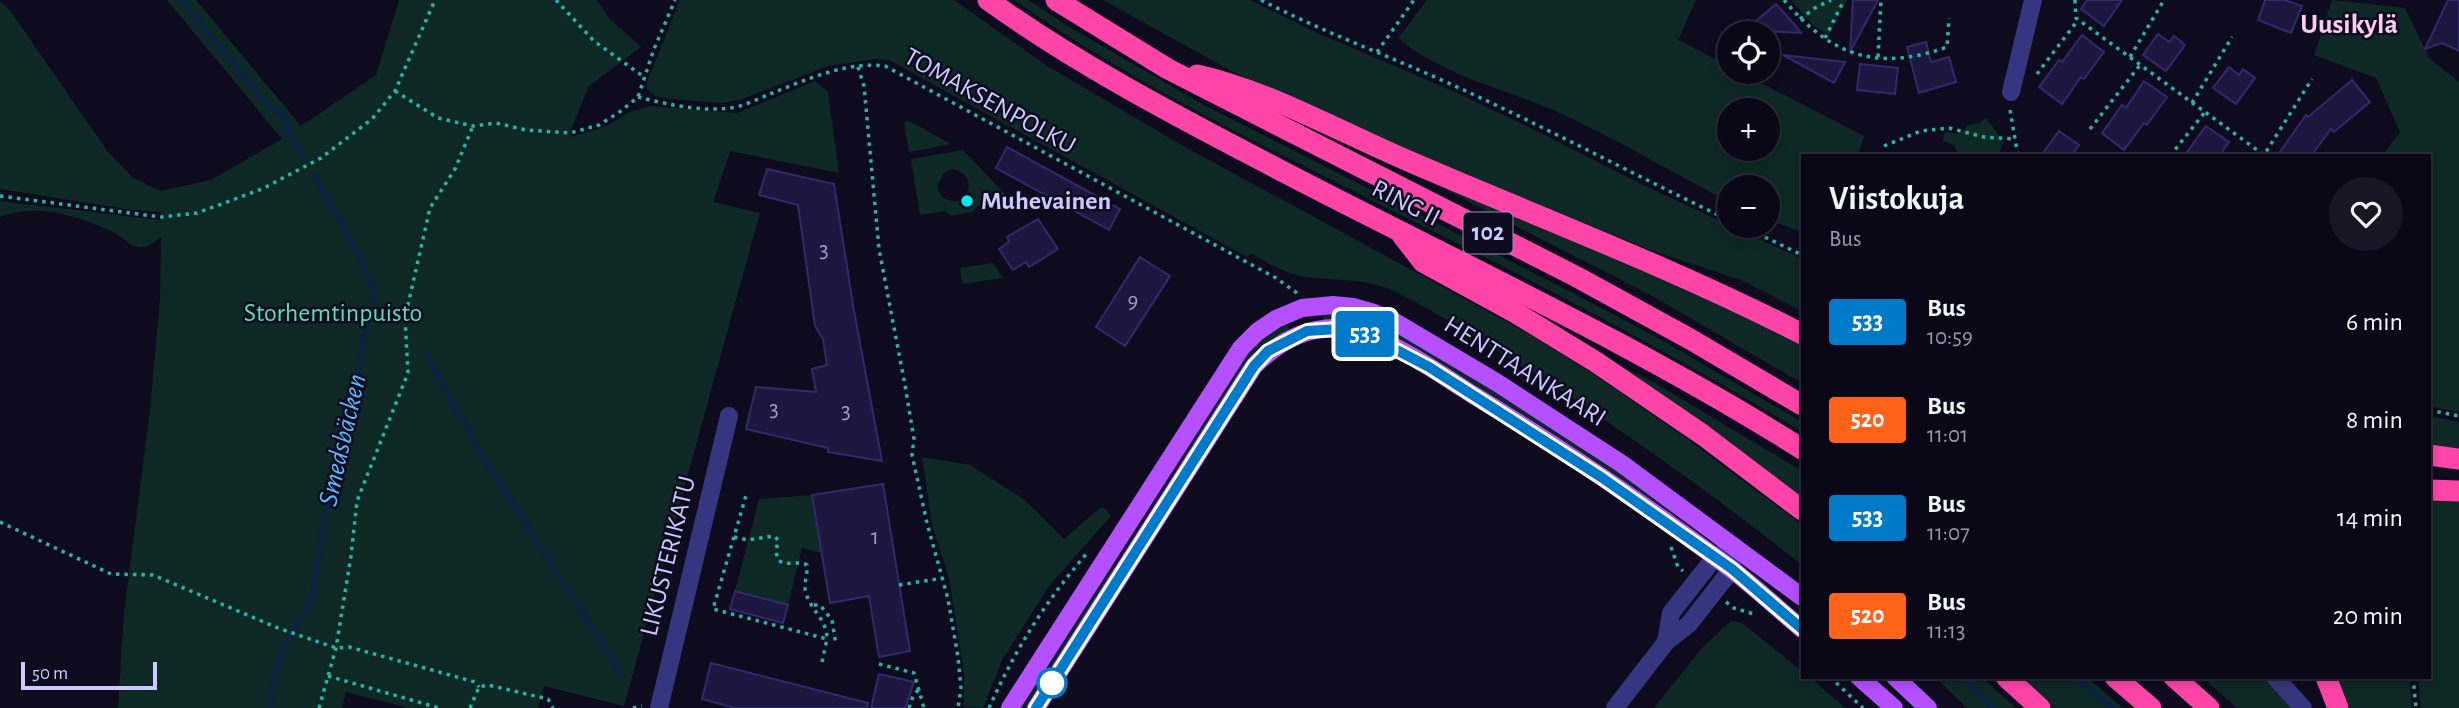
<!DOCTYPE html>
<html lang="en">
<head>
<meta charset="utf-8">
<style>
  body { margin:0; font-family:"Alegreya Sans",sans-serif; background:#181623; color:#f1f3f6; height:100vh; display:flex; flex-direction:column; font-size:26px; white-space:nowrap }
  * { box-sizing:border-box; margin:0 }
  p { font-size:23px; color:#999aa1 }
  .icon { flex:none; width:38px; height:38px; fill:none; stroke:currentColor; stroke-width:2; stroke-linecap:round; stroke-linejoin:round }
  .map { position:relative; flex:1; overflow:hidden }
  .details { position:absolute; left:1801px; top:154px; width:630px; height:525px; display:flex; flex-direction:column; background:#0a0816; border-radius:0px; box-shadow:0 4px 10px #0003,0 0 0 2px #2a2935 }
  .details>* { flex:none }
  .badge { padding:0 14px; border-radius:5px; font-size:24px; line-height:46px }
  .controls { position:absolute; left:1717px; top:21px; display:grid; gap:14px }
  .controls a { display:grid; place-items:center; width:63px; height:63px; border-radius:50%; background:#0a0816; box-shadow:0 4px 10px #0003,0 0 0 2px #2a2935; font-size:35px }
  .scale { position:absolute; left:21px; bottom:18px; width:136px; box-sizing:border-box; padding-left:7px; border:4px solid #ccc9ff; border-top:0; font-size:19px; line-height:24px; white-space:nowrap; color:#ccc9ff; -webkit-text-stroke:5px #0e0b1e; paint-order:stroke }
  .map>.badge { position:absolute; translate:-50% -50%; box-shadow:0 0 0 4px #fff }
  .round { display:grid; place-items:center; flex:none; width:74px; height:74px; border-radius:37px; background:#181623 }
  .head { display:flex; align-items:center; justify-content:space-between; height:119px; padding:0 28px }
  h1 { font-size:33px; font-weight:600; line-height:52px }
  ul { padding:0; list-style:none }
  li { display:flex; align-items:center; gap:21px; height:98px; padding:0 28px }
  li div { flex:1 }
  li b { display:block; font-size:26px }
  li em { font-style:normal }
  li .badge { min-width:77px; font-weight:700; text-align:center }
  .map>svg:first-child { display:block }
  .green { fill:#0e2826; fill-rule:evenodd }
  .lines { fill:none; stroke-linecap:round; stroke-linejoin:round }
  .stream { stroke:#0a2343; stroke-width:5 }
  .building { fill:#1d1740; stroke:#32286c; stroke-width:2 }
  .path { stroke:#2ab2a2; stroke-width:3.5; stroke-dasharray:3.5 5; stroke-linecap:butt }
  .minor { stroke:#35367f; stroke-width:18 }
  .major { stroke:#b450ff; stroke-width:18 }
  .highway { stroke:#ff44a8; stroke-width:21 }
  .line-casing { stroke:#fff; stroke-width:16 }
  .line { stroke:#007ac9; stroke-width:10 }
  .poi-dot { fill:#00e9f4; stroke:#0e0b1e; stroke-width:2.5 }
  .stop-dot { fill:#fff; stroke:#007ac9; stroke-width:3.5 }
  .labels { text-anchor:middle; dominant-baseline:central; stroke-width:5; stroke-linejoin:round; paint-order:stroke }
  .number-label { font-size:23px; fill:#a09ccf }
  .shield { fill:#0e0b1e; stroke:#9390bc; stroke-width:2 }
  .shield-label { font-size:24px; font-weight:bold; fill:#ccc9ff }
  .street-label { font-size:26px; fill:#ccc9ff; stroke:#0e0b1e }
  .poi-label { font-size:26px; font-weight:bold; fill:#ccc9ff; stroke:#0e0b1e; text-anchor:start }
  .park-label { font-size:26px; fill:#52e1b5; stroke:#0e0b1e }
  .neighbourhood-label { font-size:28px; font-weight:bold; fill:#ffcbef; stroke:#0e0b1e }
  .water-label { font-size:28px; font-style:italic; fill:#57baff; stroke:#0e0b1e }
</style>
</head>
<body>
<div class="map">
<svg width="2459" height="708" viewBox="0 0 2459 708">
  <rect width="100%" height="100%" fill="#0e0b1e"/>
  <g class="green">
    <path d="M167 0H196L301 126 376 75 399 0H597L609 18 641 47 589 86 570 132 571 137 607 126 627 113 649 106 737 113 815 81 828 92 839 173 730 151 713 202 760 213 624 706 544 686 538 708H409L346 692 342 708H118L124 613 150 410 160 299 161 237C153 242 148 249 138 247 130 246 123 237 115 233 80 217 38 202 0 217V201L161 220V212L132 210 0 189V1L9 9 108 152 132 177 160 191 211 180 282 139Z"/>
    <path d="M680 0H954L1049 67 1178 143 1531 335 1592 373 1682 435 1802 525V565C1715 496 1625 431 1530 371 1487 344 1443 316 1398 293 1364 276 1335 282 1300 276 1283 273 1267 262 1252 254L1247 257 889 60 876 59 828 66 739 100 722 103 671 99 655 96 647 89V82Z"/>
    <path d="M1014 0H1029L1066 25 1204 105 1575 294 1665 342 1802 422V432C1669 351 1532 280 1393 211 1264 146 1132 83 1014 0Z"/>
    <path d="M1103 0H1250L1315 32 1455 92 1537 131 1639 183 1802 259V311L1741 280 1656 252 1436 163 1306 106 1235 73Z"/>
    <path d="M1427 0H1696L1678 40 1729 66V72H1740L1864 136 1858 156H1802V232L1768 220V187H1729V202C1670 171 1613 137 1553 110 1502 88 1441 75 1398 38ZM1768 110V149H1729V110Z"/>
    <path d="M1791 0H1847L1829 35 1813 25Z"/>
    <path d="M2332 0 2405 8 2429 58 2459 82V412L2429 406V156H2382L2400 132 2376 78 2314 55Z"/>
    <path d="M1985 118 1993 127 2003 143 1998 156H1959L1954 145 1943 141 1945 132 1959 134 1969 125 1980 123Z"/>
    <path d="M909 121 951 144 909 152 904 122Z"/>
    <path d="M963 150 1007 196 983 201 972 212 951 216 945 211 920 215 911 159ZM953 169C983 176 965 215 941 196L937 186 944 173Z"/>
    <path d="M1447 188 1641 268 1802 344V383L1654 297 1446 190Z"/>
    <path d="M993 263 1003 278 962 284 960 268Z"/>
    <path d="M1322 313 1363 317 1385 326 1536 415 1677 512 1672 518 1501 403 1323 321Z"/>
    <path d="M1286 323 1290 330 1261 347 1254 355 1186 458 1180 454 1239 361 1256 341Z"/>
    <path d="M1623 367 1655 383 1802 471V497L1712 429 1624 371Z"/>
    <path d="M2429 416 2459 422V448L2429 444Z"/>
    <path d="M922 457 970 465 1025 500 1064 539 1100 508H1105L1111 516 1049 586 1002 660 983 708 964 707V672L949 578 932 525Z"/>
    <path d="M812 495 822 553 802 548 788 605 735 591 759 499Z"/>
    <path d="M2429 500H2459V708H2421L2418 677H2429Z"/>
    <path d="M1110 565 1117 569 1029 708H1020Z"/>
    <path d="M1731 621 1742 623 1802 671V677H1810L1845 708H1654L1702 648Z"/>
    <path d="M1935 677H1981L2016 708H1967Z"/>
    <path d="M2021 677H2087L2123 708H2055Z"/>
    <path d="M2202 677H2264L2294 708H2237Z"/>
    <path d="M2336 677H2409L2412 708H2350Z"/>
  </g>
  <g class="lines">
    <g class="stream">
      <path d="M181 0 265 103 271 110H278L284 116 289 135 303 157"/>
      <path d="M426 355 486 462 623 676"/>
      <path d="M1961 677 1992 708"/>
      <path d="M2073 677 2112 708"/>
      <path d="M270 708 275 671 286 642 312 600 323 525 347 443 350 409 374 293 365 266 315 176"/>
    </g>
  </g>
  <g class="building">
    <path d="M1853 0H1878L1850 52Z"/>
    <path d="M2087 0H2122L2104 26 2081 9Z"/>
    <path d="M2265 0H2285L2302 6 2291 33 2258 20Z"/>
    <path d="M2448 0H2459V51L2442 43 2425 49Z"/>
    <path d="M1776 4 1794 24 1801 33 1765 31 1756 21Z"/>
    <path d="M2158 34 2169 42 2174 36 2185 45 2166 71 2143 55Z"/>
    <path d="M2082 35 2104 52 2084 79 2081 77 2062 104 2039 87 2059 60 2062 62Z"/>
    <path d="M1926 42 1931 62 1949 57 1956 82 1919 93 1907 47Z"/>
    <path d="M1783 55 1845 62 1834 83Z"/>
    <path d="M1860 64 1898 68 1895 94 1857 90Z"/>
    <path d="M2229 67 2239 75 2243 69 2255 78 2236 104 2213 88Z"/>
    <path d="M2352 80 2370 102 2334 132 2331 129 2311 156H2277L2306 115 2308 117Z"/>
    <path d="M2144 81 2167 97 2147 125 2144 123 2124 150 2102 133 2122 105 2126 108Z"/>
    <path d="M2206 126 2229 142 2219 156H2184Z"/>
    <path d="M2059 131 2079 145 2071 156H2041Z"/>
    <path d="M1007 147 1120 209 1109 230 996 168Z"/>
    <path d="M767 169 834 184 854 311 882 461 828 452V448L746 429 756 387 816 392 812 369 827 365 823 339 815 326 798 205 759 195Z"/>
    <path d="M1038 219 1058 249 1029 267 1026 262 1013 270 999 249 1009 242 1007 237Z"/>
    <path d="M1140 257 1170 276 1125 346 1096 327Z"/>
    <path d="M883 484 910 651 879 657 869 596 830 603 812 495Z"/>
    <path d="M735 591 788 605 783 623 730 609Z"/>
    <path d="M711 663 868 703 867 708H735L702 699Z"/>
    <path d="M879 674 914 682 905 708H871Z"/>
  </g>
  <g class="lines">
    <g class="path">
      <path d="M556 0 594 41 644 77"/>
      <path d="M1261 0C1321 31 1384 54 1446 82 1542 125 1634 175 1729 220"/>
      <path d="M1784 0C1831 56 1877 72 1947 47L1949 18"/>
      <path d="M2075 0 2076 18 2264 155 2312 79"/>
      <path d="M1800 19 1815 8 1831 0"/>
      <path d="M1825 38 1844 0"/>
      <path d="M1377 52 1414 0"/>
      <path d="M1878 57 1881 0"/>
      <path d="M2130 57 2164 0"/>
      <path d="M858 67 864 86 879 249 905 385 914 439 912 455 927 523 948 599 958 657 961 688 958 708"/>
      <path d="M2037 74 2078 20"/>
      <path d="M395 91 438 118 473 126 496 123 526 130 570 133 599 125 621 111 638 97 654 49 675 0"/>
      <path d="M638 97C667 104 699 112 729 108 743 107 757 99 770 94 805 80 847 61 885 66L1276 278 1297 293"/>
      <path d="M2192 103 2232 37"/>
      <path d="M2010 110 2018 156"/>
      <path d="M2090 129 2140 65"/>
      <path d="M1884 146 1921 131 1949 128 1984 137 2015 139"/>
      <path d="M2170 156 2205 112"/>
      <path d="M0 196 161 217 197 213 262 189 321 158 372 119 395 91 435 0"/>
      <path d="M1742 226 1802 255"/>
      <path d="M2429 410 2459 416"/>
      <path d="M0 522 111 574 153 575 278 628 336 648 349 647 475 682 479 687"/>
      <path d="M734 537 748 540 774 536 778 540 776 552 778 560C787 567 798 560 807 565 808 574 803 584 806 593 811 611 827 619 827 639L713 609 747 492"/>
      <path d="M1671 547 1678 567 1683 571"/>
      <path d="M899 585 943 578"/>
      <path d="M1726 602 1734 608 1757 615"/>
      <path d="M814 605H820L832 620 836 645"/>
      <path d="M822 662 827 639"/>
      <path d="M879 664 914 673 924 708"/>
      <path d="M328 676 439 708"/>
      <path d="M1830 677 1863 708"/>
      <path d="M2413 677 2416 708"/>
      <path d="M319 708 336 648 351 556 357 501 408 373 405 318 430 208 455 169 473 126"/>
      <path d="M470 708 479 687 488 685 548 699 553 708"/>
      <path d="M633 708 642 706"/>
      <path d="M909 708 913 696 919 689"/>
      <path d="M989 708C1016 648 1045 602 1088 552"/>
    </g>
    <g class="minor">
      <path d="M2011 92 2033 0"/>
      <path d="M1666 642 1671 613 1715 557 1728 550"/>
      <path d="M2275 677 2303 708"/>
      <path d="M659 708 729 416"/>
      <path d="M1615 708 1666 642 1689 624 1732 569 1734 546"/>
    </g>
    <g class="major">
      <path d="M1859 677 1894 708"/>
      <path d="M1895 677 1928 708"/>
      <path d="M1010 708 1241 348 1257 332 1276 319 1302 308 1333 305 1353 307 1374 313 1395 322 1496 382 1622 464 1802 597"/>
      <path d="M1036 708 1254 366C1281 339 1315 322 1354 330 1386 337 1441 374 1470 393 1559 447 1646 505 1730 568 1755 587 1778 609 1802 629"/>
    </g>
    <g class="highway">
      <path d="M988 0C1073 61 1165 110 1257 158 1439 254 1628 339 1802 449"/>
      <path d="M1056 0 1168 69 1577 277 1690 339 1802 405"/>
      <path d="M1197 75C1269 91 1344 134 1413 163 1543 219 1676 269 1802 334"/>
      <path d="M1402 235 1423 262 1516 313 1596 362 1703 435 1802 510"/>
      <path d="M2429 455 2459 459"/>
      <path d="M2429 490 2459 491"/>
      <path d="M2006 677 2040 708"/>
      <path d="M2115 677 2151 708"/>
      <path d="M2174 677 2209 708"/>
      <path d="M2326 677 2338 708"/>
    </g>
  </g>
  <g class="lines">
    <defs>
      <path id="line" d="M1036 708 1254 366 1268 351 1307 331 1338 329 1368 335 1429 367 1601 477 1732 569 1802 629"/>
    </defs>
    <use href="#line" class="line-casing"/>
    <use href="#line" class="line"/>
  </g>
  <circle class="poi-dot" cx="967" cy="201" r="7"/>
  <circle class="stop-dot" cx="1052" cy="683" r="14"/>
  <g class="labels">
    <g class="number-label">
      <text x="824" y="250">3</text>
      <text x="1133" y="301">9</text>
      <text x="774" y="409">3</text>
      <text x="846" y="411">3</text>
      <text x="875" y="537">1</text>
    </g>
    <rect class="shield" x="1463.5" y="212.5" width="49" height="41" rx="5"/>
    <g class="shield-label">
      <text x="1488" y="233">102</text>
    </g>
    <g class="street-label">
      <text transform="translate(990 101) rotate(29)">TOMAKSENPOLKU</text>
      <text transform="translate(1406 203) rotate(27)">RING II</text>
      <text transform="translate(1525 371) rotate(32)">HENTTAANKAARI</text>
      <text transform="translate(668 556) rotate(-76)">LIKUSTERIKATU</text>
    </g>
    <g class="poi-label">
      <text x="981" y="201">Muhevainen</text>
    </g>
    <g class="park-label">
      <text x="333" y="313">Storhemtinpuisto</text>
    </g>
    <g class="neighbourhood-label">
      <text x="2349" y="25">Uusikylä</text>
    </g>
    <g class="water-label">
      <text transform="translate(343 440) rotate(-77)">Smedsbäcken</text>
    </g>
  </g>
</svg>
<div class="controls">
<a><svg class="icon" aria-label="locate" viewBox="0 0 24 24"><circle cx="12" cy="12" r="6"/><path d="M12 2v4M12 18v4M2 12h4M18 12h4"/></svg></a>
<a>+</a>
<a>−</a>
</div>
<div class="scale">50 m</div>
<b class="badge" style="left:1365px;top:334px;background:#007ac9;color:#fff">533</b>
<section class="details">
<div class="head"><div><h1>Viistokuja</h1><p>Bus</p></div><a class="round"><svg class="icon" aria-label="heart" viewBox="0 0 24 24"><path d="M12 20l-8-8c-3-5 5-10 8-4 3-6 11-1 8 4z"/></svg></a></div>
<ul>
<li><span class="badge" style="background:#007ac9;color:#fff">533</span><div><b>Bus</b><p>10:59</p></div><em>6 min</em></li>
<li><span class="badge" style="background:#ff6319;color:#fff">520</span><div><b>Bus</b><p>11:01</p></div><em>8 min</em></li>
<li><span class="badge" style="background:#007ac9;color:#fff">533</span><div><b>Bus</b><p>11:07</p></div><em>14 min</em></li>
<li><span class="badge" style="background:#ff6319;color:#fff">520</span><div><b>Bus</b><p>11:13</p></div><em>20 min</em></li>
</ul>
</section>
</div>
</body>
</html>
